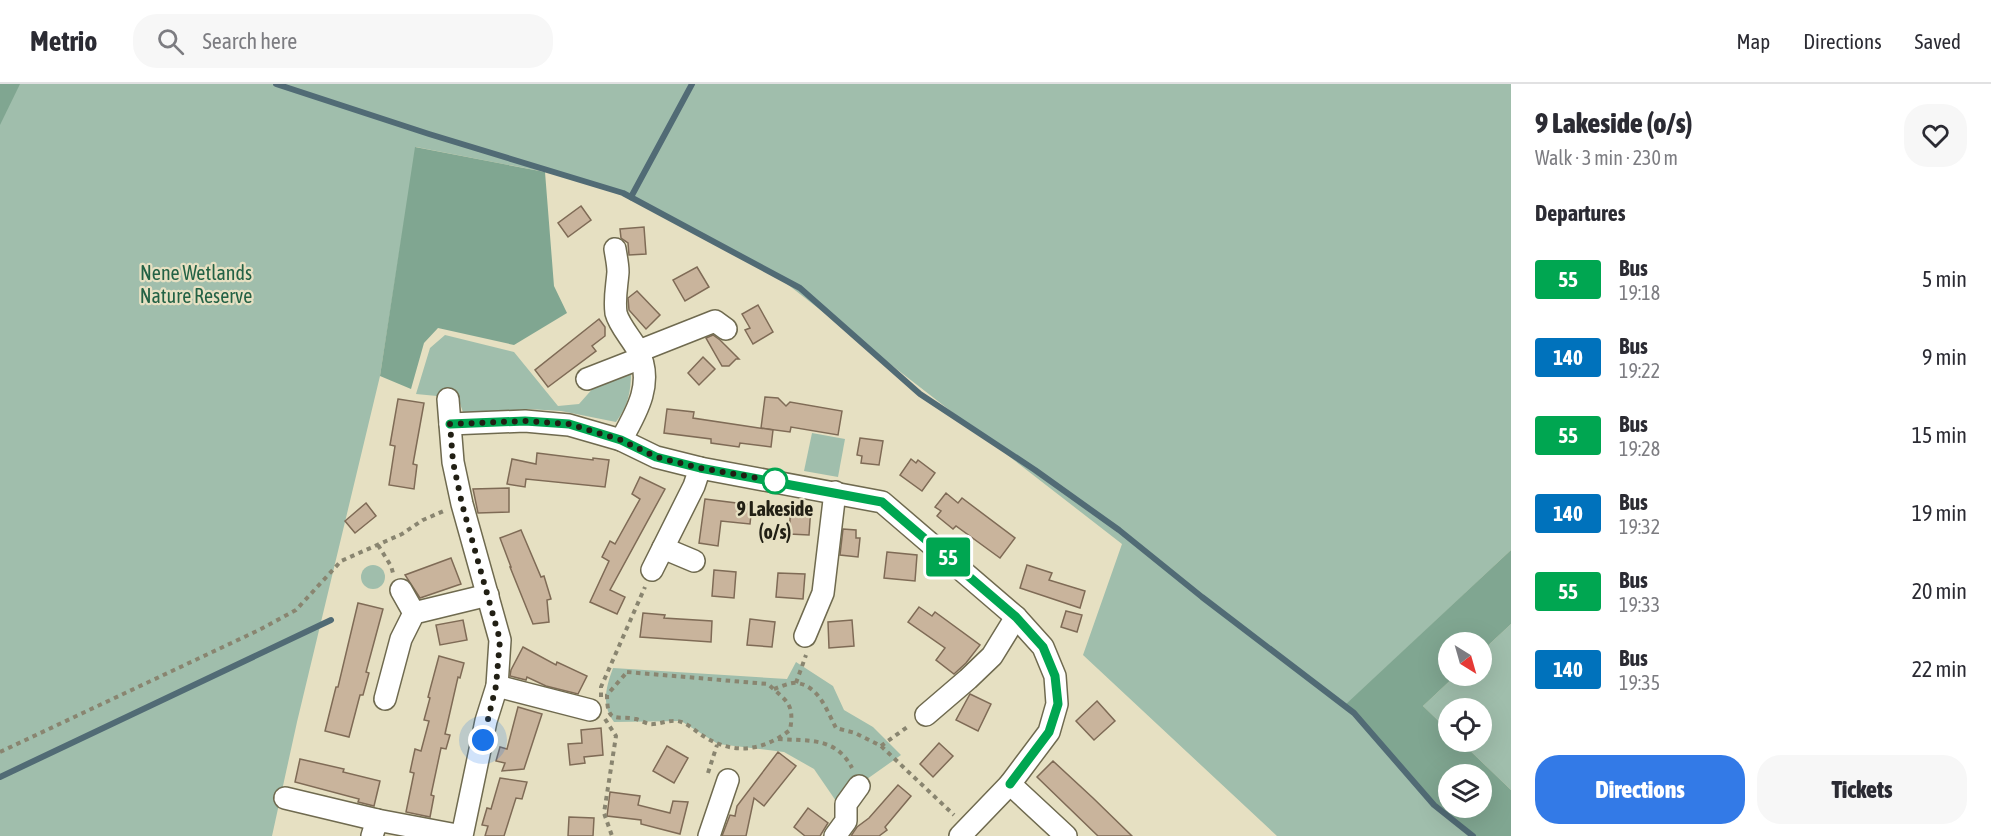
<!DOCTYPE html>
<html lang="en">
<head>
<meta charset="utf-8">
<style>
  body { margin:0; font-family:"Asap Condensed",sans-serif; background:#f7f7f7; color:#2b2b33; height:100vh; display:flex; flex-direction:column; font-size:22px; white-space:nowrap }
  * { box-sizing:border-box; margin:0 }
  p { font-size:20px; color:#7c7c81 }
  .icon { flex:none; width:33px; height:33px; fill:none; stroke:currentColor; stroke-width:2; stroke-linecap:round; stroke-linejoin:round }
  .map { position:relative; flex:1; overflow:hidden }
  .drawer { display:flex; flex-direction:column; background:#fff; width:480px }
  .drawer>* { flex:none }
  .badge { padding:0 12px; border-radius:4px; font-size:21px; line-height:39px }
  .needle { width:39px; rotate:143deg }
  .tools { position:absolute; left:1438px; top:548px; display:grid; gap:12px }
  .tools a { display:grid; place-items:center; width:54px; height:54px; border-radius:50%; background:#fff; box-shadow:0 6px 24px #0002; font-size:30px }
  .you { position:absolute; width:30px; height:30px; margin:-15px; border:4px solid #fff; border-radius:50%; background:#1a73e8; box-shadow:0 0 0 9px #1a73e833 }
  .map>.badge { position:absolute; translate:-50% -50%; box-shadow:0 0 0 3px #fff }
  h2 { padding:0 24px; font-size:22px; line-height:54px }
  .round { display:grid; place-items:center; flex:none; width:63px; height:63px; border-radius:24px; background:#f7f7f7 }
  .headline { display:flex; align-items:center; justify-content:space-between; height:102px; padding:0 24px }
  h1 { font-size:28px; font-weight:800; line-height:45px }
  .primary-button { display:flex; gap:12px; margin-top:auto; padding:12px 24px }
  .primary-button a { flex:1; height:69px; border-radius:24px; background:#337ae7; color:#fff; font-size:24px; font-weight:800; line-height:69px; text-align:center }
  .primary-button a+a { background:#f7f7f7; color:#2b2b33 }
  ul { padding:0; list-style:none }
  li { display:flex; align-items:center; gap:18px; height:78px; padding:0 24px }
  li div { flex:1 }
  li b { display:block; font-size:22px }
  li em { font-style:normal }
  li .badge { min-width:66px; font-weight:700; text-align:center }
  header { display:flex; align-items:center; gap:36px; box-sizing:border-box; height:84px; padding:0 30px; background:#fff; border-bottom:2px solid #e1e1e2 }
  header strong { font-size:28px }
  nav { display:flex; gap:33px; margin-inline-start:auto; font-size:21px }
  .search { width:420px; height:54px; background:#f7f7f7; display:flex; align-items:center; gap:15px; box-sizing:border-box; padding:0 21px; border-radius:24px; color:#7c7c81; font-size:22px }
  main { display:flex; flex:1; min-height:0 }
  .map>svg:first-child { display:block }
  .green { fill:#a0beac }
  .forest { fill:#80a691; fill-rule:evenodd }
  .lines { fill:none; stroke-linecap:round; stroke-linejoin:round }
  .stream { stroke:#516b75; stroke-width:6 }
  .building { fill:#c9b49c; stroke:#7f6b56; stroke-width:1.5 }
  .minor-casing { stroke:#6f6a4f; stroke-width:24 }
  .path { stroke:#898570; stroke-width:4; stroke-dasharray:4.5 4.5; stroke-linecap:butt }
  .minor { stroke:#fff; stroke-width:21 }
  .line-casing { stroke:#fff; stroke-width:14 }
  .line { stroke:#00a651; stroke-width:9 }
  .walk { stroke:#211f14; stroke-width:6; stroke-dasharray:0 10.8 }
  .stop-dot { fill:#fff; stroke:#00a651; stroke-width:3 }
  .labels { text-anchor:middle; dominant-baseline:central; stroke-width:4.5; stroke-linejoin:round; paint-order:stroke }
  .park-label { font-size:20px; fill:#226144; stroke:#e6e0c2 }
  .stop-label { font-size:20px; font-weight:bold; fill:#211f14; stroke:#e6e0c2 }
</style>
</head>
<body>
<header>
<strong>Metrio</strong>
<div class="search"><svg class="icon" aria-label="search" viewBox="0 0 24 24"><circle cx="10" cy="10" r="6"/><path d="M15 15l6 6"/></svg>Search here</div>
<nav><a>Map</a><a>Directions</a><a>Saved</a></nav>
</header>
<main>
<div class="map">
<svg width="1511" height="752" viewBox="0 0 1511 752">
  <rect width="100%" height="100%" fill="#e6e0c2"/>
  <g class="green">
    <path d="M0 0H1511V466L1345 622 1354 629 1434 721 1473 752H1277L1083 571 1122 460 778 193 678 136 586 96 416 63 380 292 297 638 272 752H0Z"/>
    <path d="M445 251 514 268 558 322 579 320 595 302 631 288C631 308 628 322 616 338L561 327 528 325 464 331 458 314 416 310 430 264Z"/>
    <path d="M812 349 845 355 838 393 804 387Z"/>
    <circle cx="373" cy="493" r="12"/>
    <path d="M1511 540V706L1460 657H1482V624H1449V647L1423 622 1456 591H1482V567Z"/>
    <path d="M796 578 833 602 844 626 873 643 901 671 836 717 814 685 784 668 718 660 681 637 614 638C601 621 606 603 613 584L787 595Z"/>
  </g>
  <g class="forest">
    <path d="M0 0H20L0 41Z"/>
    <path d="M415 63 545 88 554 202 567 229 514 261 438 244 424 259 411 305 380 292Z"/>
    <path d="M1511 466V540L1482 567V558H1449V591H1456L1423 622 1449 647V657H1460L1511 706V752H1473L1434 721 1354 629 1344 622ZM1449 690H1482V723H1449Z"/>
  </g>
  <g class="lines">
    <g class="stream">
      <path d="M276 0 429 50 623 109 800 204 920 310 1035 386 1119 446 1202 513 1354 629 1434 721 1473 752"/>
      <path d="M631 113 692 0"/>
      <path d="M0 693 331 536"/>
    </g>
  </g>
  <g class="building">
    <path d="M581 122 591 136 568 153 558 139Z"/>
    <path d="M644 143 646 170 629 171 628 159 621 154 620 145Z"/>
    <path d="M697 183 709 203 685 217 673 196Z"/>
    <path d="M637 207 660 231 646 245 629 226 628 214Z"/>
    <path d="M758 221 773 248 753 260 745 246 750 244 742 230Z"/>
    <path d="M599 235 605 243V252L592 262 596 267 548 303 535 286Z"/>
    <path d="M713 251 720 256 739 275H736L729 282H722L706 254Z"/>
    <path d="M703 273 715 285 699 301 688 289Z"/>
    <path d="M765 313 778 314 786 322 790 318 842 327 838 351 791 343 790 348 761 344Z"/>
    <path d="M398 315 424 319 413 380 417 381 414 405 389 401 395 362 390 361Z"/>
    <path d="M667 325 694 328 693 334 773 346 771 363 740 359 739 363 711 359V355L664 349Z"/>
    <path d="M860 354 883 357 879 381 861 379 862 372 857 371Z"/>
    <path d="M537 369 593 376V374L609 376 605 403 526 395 525 403 507 400 512 375 536 380Z"/>
    <path d="M911 375 916 379 918 376 935 389 922 407 900 391Z"/>
    <path d="M640 393 665 405 610 506 625 513 617 530 590 518 609 477 602 473 610 457 615 460 640 415 632 410Z"/>
    <path d="M509 404V428L478 429 473 405Z"/>
    <path d="M946 409 958 419 962 414 1015 454 1000 474 956 442 953 445 937 432 941 427 935 423Z"/>
    <path d="M705 415 752 421 750 440 721 437 718 462 699 459Z"/>
    <path d="M366 419 376 432 355 449 345 437Z"/>
    <path d="M791 421 811 422 809 451 789 450Z"/>
    <path d="M843 445 856 446V454H860L858 473 840 471Z"/>
    <path d="M521 446 541 493 544 492 551 515 547 516 549 538 533 540 510 483H511L500 454Z"/>
    <path d="M887 468 917 471 915 497 884 494Z"/>
    <path d="M451 474 461 500 420 514 405 491Z"/>
    <path d="M1027 481 1052 489 1049 496 1085 507 1080 524 1020 504Z"/>
    <path d="M714 486 736 488 734 514 712 512Z"/>
    <path d="M778 489 805 490 803 515 776 513Z"/>
    <path d="M358 519 383 525 366 588 369 589 363 611H360L349 653 325 647 336 603H338Z"/>
    <path d="M919 523 932 532 935 528 980 561 966 579 954 590 936 576 945 564 908 538Z"/>
    <path d="M1066 527 1082 531 1077 548 1061 543Z"/>
    <path d="M643 529 665 531 664 534 712 537 711 558 640 553Z"/>
    <path d="M750 535 775 538 772 563 747 561Z"/>
    <path d="M463 536 467 556 440 561 436 541Z"/>
    <path d="M852 536 854 562 829 564 828 538Z"/>
    <path d="M523 563 556 581 557 578 587 592 578 610 546 602 527 593 526 596 510 592 511 586Z"/>
    <path d="M439 572 464 579 460 594 458 593 445 650 450 651 446 665 441 664 431 711 434 712 430 733 406 728 414 689 410 688 415 665 421 667 429 637 424 636 430 614 428 613Z"/>
    <path d="M970 610 991 620 978 647 956 636Z"/>
    <path d="M1097 617 1115 637 1094 656 1076 637Z"/>
    <path d="M518 623 542 630 524 685 502 687 505 679 496 677 500 663 507 665Z"/>
    <path d="M601 644 603 671 584 673 585 679 570 681 568 660 582 659 581 646Z"/>
    <path d="M939 659 953 672 933 693 920 680Z"/>
    <path d="M667 662 688 674 674 699 653 687Z"/>
    <path d="M778 668 796 682 764 722 754 714 746 752H722L730 731 735 732 737 722Z"/>
    <path d="M300 675 344 685 343 688 380 697 374 722 358 718 359 715 295 698Z"/>
    <path d="M1053 677 1093 714 1132 752H1098L1037 693Z"/>
    <path d="M500 694 527 698 522 715 516 714 504 752H485L488 742 482 741 487 724 491 725Z"/>
    <path d="M898 701 911 712 885 743 887 746 879 752H851L857 743 869 734Z"/>
    <path d="M610 708 640 712 638 721 670 729 673 717 688 718 680 750 641 740V736L607 732Z"/>
    <path d="M808 724 828 739 820 752H805L794 743Z"/>
    <path d="M569 733 594 734 593 752H568Z"/>
  </g>
  <g class="lines">
    <defs>
      <g id="minor">
        <path d="M615 165C616 172 618 180 618 188 617 202 614 214 616 229 619 241 631 254 637 265 655 297 637 328 621 356"/>
        <path d="M639 267 715 237 726 245"/>
        <path d="M587 295 641 274"/>
        <path d="M450 340 525 337 569 341 621 356 656 373 700 384 882 418 1016 533 1043 563 1055 592 1057 620 1049 648 1010 700 960 752"/>
        <path d="M663 464 694 477"/>
        <path d="M652 486 694 402 700 384"/>
        <path d="M401 506 414 529"/>
        <path d="M805 552 823 509 835 408"/>
        <path d="M497 602 590 626"/>
        <path d="M385 615 401 555 414 529 488 511"/>
        <path d="M926 631 968 595 992 572 1016 533"/>
        <path d="M1010 700 1066 752"/>
        <path d="M285 714 377 736"/>
        <path d="M372 752 377 736 462 752 486 637 497 602 500 556 462 420 453 378 448 315"/>
        <path d="M709 752 728 696"/>
        <path d="M835 752 846 737V720L859 702"/>
      </g>
    </defs>
    <use href="#minor" class="minor-casing"/>
    <g class="path">
      <path d="M378 461 391 482 393 489"/>
      <path d="M627 588 768 600C786 617 795 619 790 646 763 667 734 671 705 653 696 648 687 638 677 637 667 636 658 641 649 640 645 639 640 636 636 635 616 631 607 641 607 611Z"/>
      <path d="M796 599 806 571"/>
      <path d="M774 605C780 603 790 598 797 599 819 602 827 627 836 644L855 649 881 662 954 731"/>
      <path d="M601 613V603L645 503"/>
      <path d="M605 635 616 652 604 729 612 752"/>
      <path d="M778 655C809 657 836 653 852 684"/>
      <path d="M881 662 910 641"/>
      <path d="M0 668 259 546 296 526 341 477 402 450 423 436 446 426"/>
      <path d="M708 689 717 661"/>
    </g>
    <use href="#minor" class="minor"/>
  </g>
  <g class="lines">
    <defs>
      <path id="line" d="M450 340 525 337 569 340 621 356 656 373 700 384 882 418 1016 533 1043 563 1055 592 1058 620 1049 648 1010 700"/>
    </defs>
    <use href="#line" class="line-casing"/>
    <use href="#line" class="line"/>
    <path class="walk" d="M483 656 496 602 500 556 462 420 453 378 450 340 525 337 569 340 621 356 656 373 700 384 775 397"/>
  </g>
  <circle class="stop-dot" cx="775" cy="397" r="12"/>
  <g class="labels">
    <g class="park-label">
      <text x="196" y="188">Nene Wetlands<tspan x="196" dy="23">Nature Reserve</tspan></text>
    </g>
    <g class="stop-label">
      <text x="775" y="424">9 Lakeside<tspan x="775" dy="23">(o/s)</tspan></text>
    </g>
  </g>
</svg>
<div class="tools">
<a><svg class="needle" viewBox="-14 -14 28 28"><path d="M0-13l5 13h-10z" fill="#e53935"/><path d="M0 13l5-13h-10z" fill="#7c7c81"/></svg></a>
<a><svg class="icon" aria-label="locate" viewBox="0 0 24 24"><circle cx="12" cy="12" r="6"/><path d="M12 2v4M12 18v4M2 12h4M18 12h4"/></svg></a>
<a><svg class="icon" aria-label="layers" viewBox="0 0 24 24"><path d="M12 4l9 5-9 5-9-5zM3 14l9 5 9-5"/></svg></a>
</div>
<div class="you" style="left:483px;top:656px"></div>
<b class="badge" style="left:948px;top:473px;background:#00a651;color:#fff">55</b>
</div>
<section class="drawer">
<div class="headline"><div><h1>9 Lakeside (o/s)</h1><p>Walk · 3 min · 230 m</p></div><a class="round"><svg class="icon" aria-label="heart" viewBox="0 0 24 24"><path d="M12 20l-8-8c-3-5 5-10 8-4 3-6 11-1 8 4z"/></svg></a></div>
<h2>Departures</h2>
<ul>
<li><span class="badge" style="background:#00a651;color:#fff">55</span><div><b>Bus</b><p>19:18</p></div><em>5 min</em></li>
<li><span class="badge" style="background:#0072bc;color:#fff">140</span><div><b>Bus</b><p>19:22</p></div><em>9 min</em></li>
<li><span class="badge" style="background:#00a651;color:#fff">55</span><div><b>Bus</b><p>19:28</p></div><em>15 min</em></li>
<li><span class="badge" style="background:#0072bc;color:#fff">140</span><div><b>Bus</b><p>19:32</p></div><em>19 min</em></li>
<li><span class="badge" style="background:#00a651;color:#fff">55</span><div><b>Bus</b><p>19:33</p></div><em>20 min</em></li>
<li><span class="badge" style="background:#0072bc;color:#fff">140</span><div><b>Bus</b><p>19:35</p></div><em>22 min</em></li>
</ul>
<div class="primary-button"><a>Directions</a><a>Tickets</a></div>
</section>
</main>
</body>
</html>
